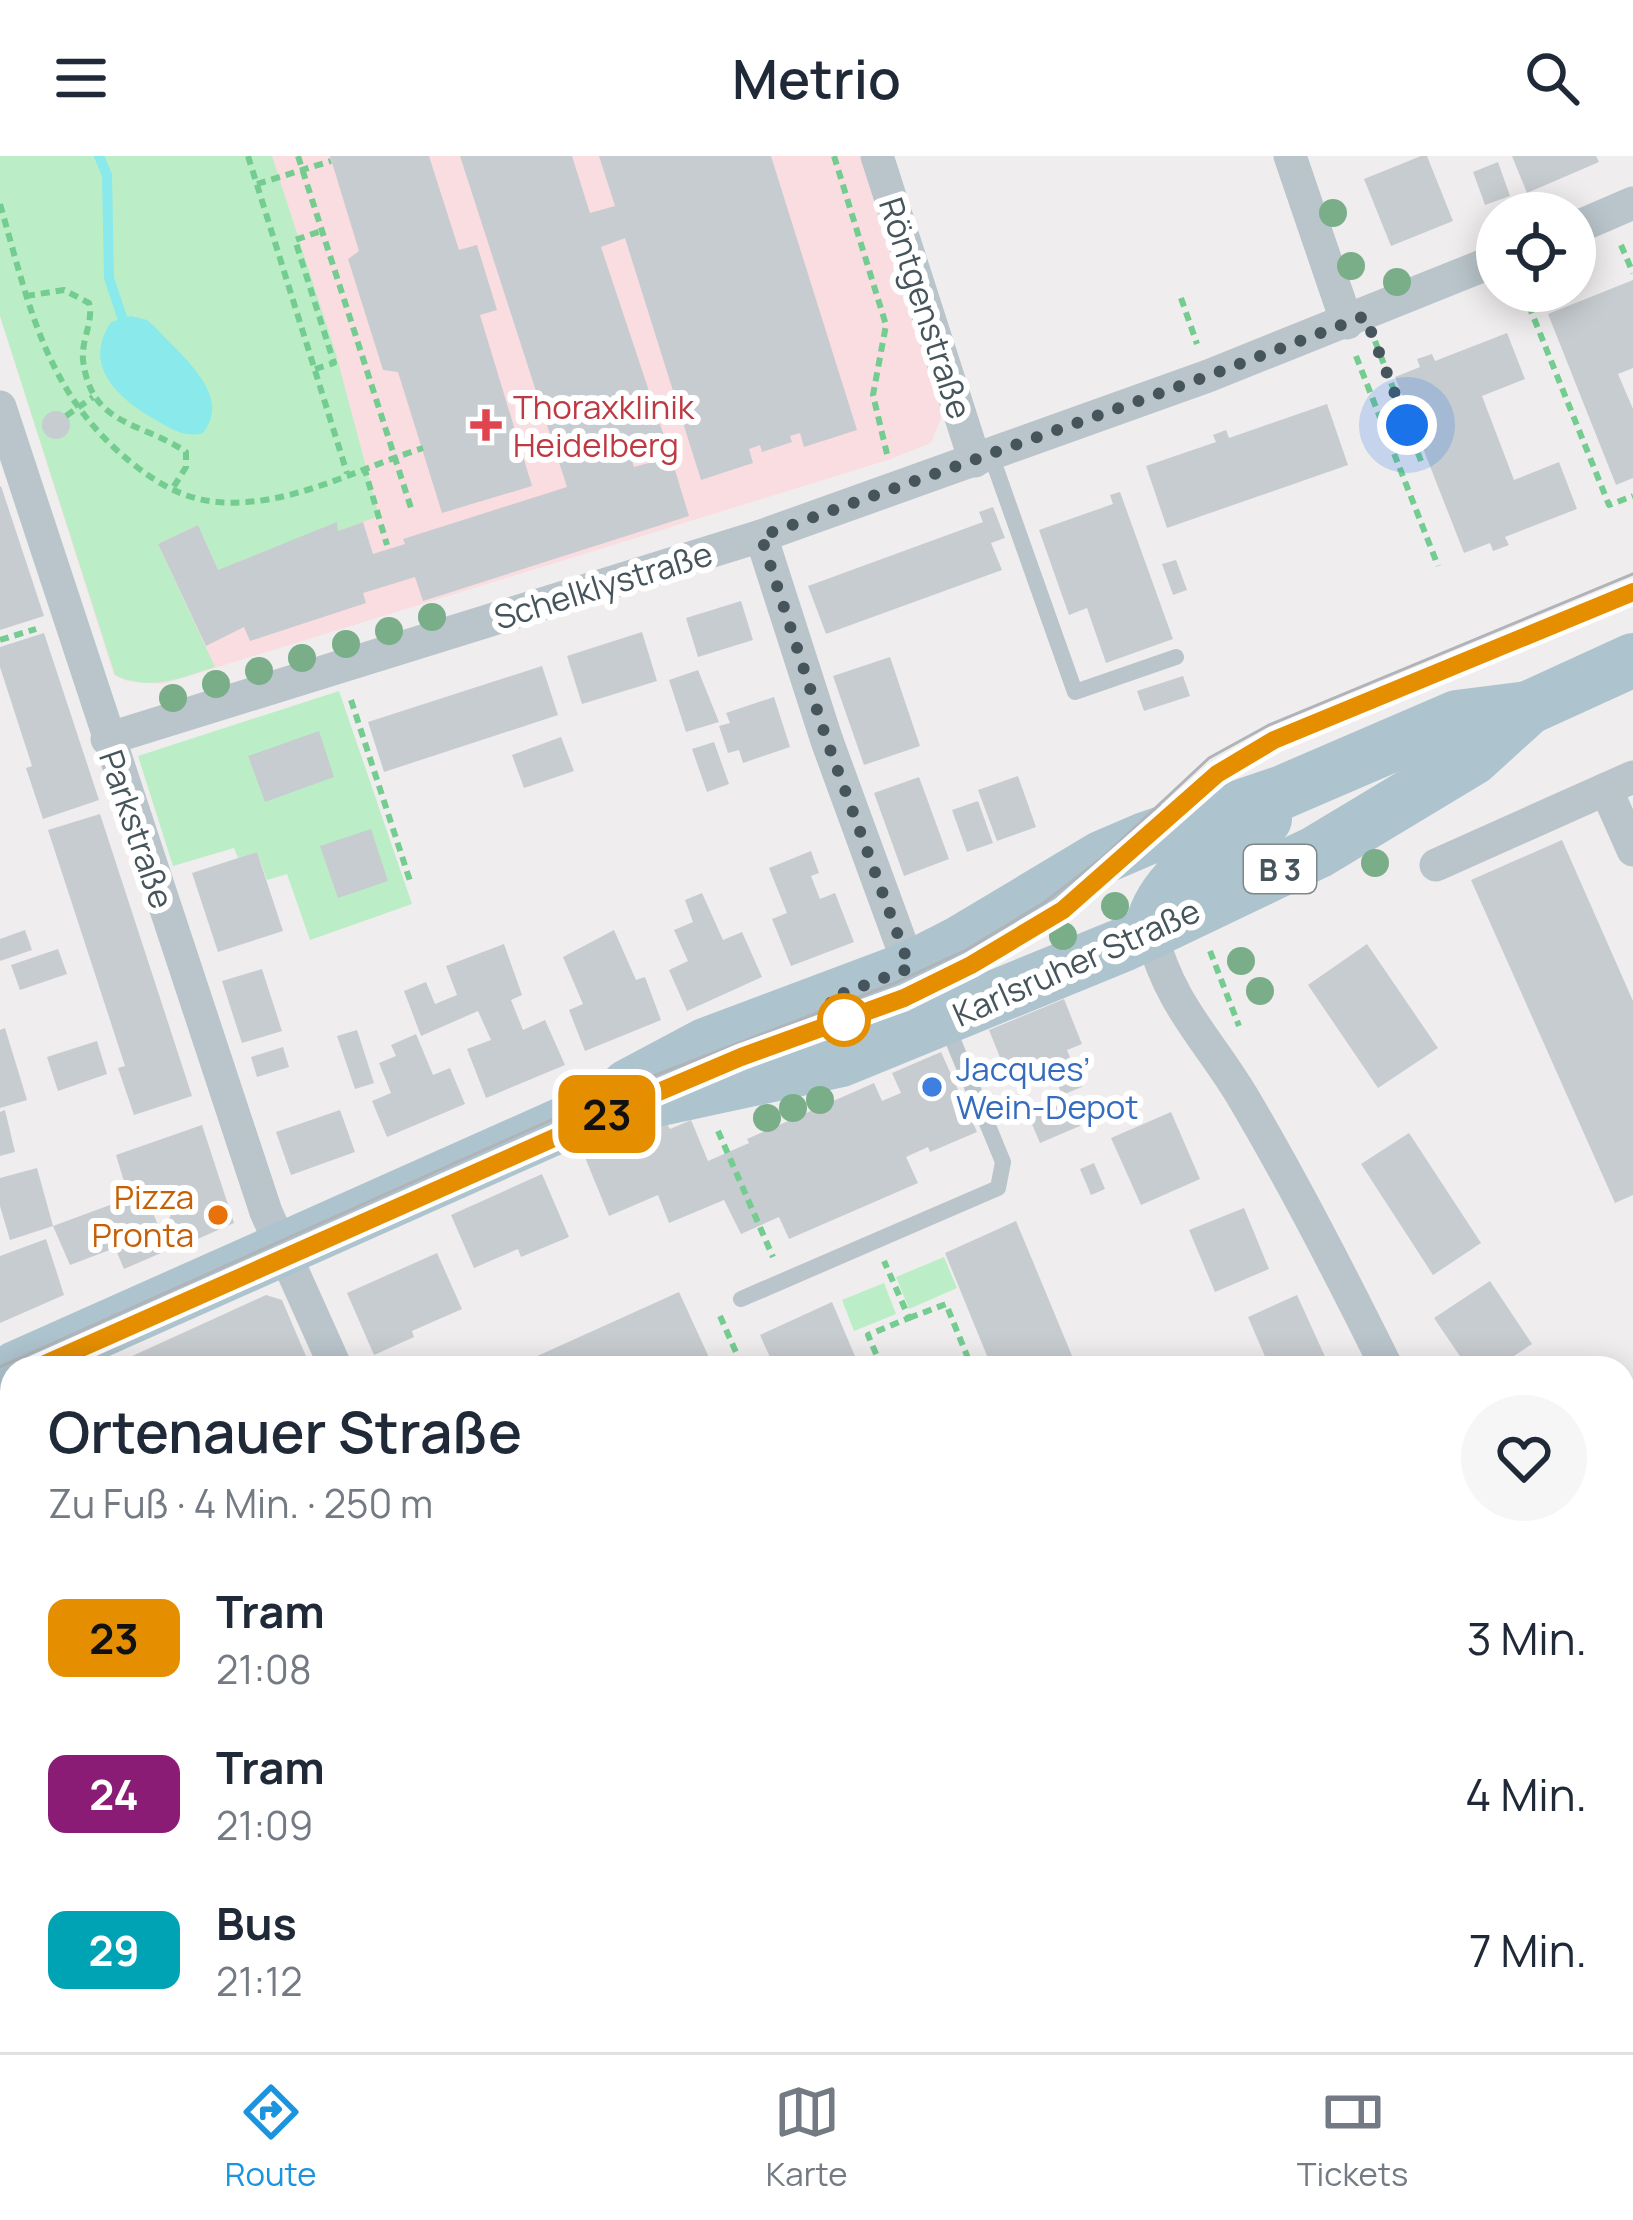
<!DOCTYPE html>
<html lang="de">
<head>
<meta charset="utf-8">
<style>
  body { margin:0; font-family:Manrope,sans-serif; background:#f6f6f7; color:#1f2937; height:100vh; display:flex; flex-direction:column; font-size:45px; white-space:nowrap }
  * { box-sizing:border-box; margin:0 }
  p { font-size:39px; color:#747a83 }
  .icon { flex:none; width:66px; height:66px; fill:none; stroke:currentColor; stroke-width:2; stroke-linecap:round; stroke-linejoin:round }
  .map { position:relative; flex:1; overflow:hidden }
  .sheet { position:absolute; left:0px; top:1200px; width:1635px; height:696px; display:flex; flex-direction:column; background:#fff; border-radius:36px 36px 0 0; box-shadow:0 6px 30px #0003 }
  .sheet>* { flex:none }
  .badge { padding:0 24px; border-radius:18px; font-size:42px; line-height:78px }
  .fabs { position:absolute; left:1476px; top:36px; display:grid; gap:24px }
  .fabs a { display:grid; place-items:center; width:120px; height:120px; border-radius:50%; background:#fff; box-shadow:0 6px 30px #0003; font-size:60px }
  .you { position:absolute; width:60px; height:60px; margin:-30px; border:9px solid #fff; border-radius:50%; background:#1a73e8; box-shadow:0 0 0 18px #1a73e833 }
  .map>.badge { position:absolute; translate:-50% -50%; box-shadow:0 0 0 6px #fff }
  .round { display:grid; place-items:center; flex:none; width:126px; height:126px; border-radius:63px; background:#f6f6f7 }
  .headline { display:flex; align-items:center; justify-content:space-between; height:204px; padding:0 48px }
  h1 { font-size:57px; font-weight:600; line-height:90px }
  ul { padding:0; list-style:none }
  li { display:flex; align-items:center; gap:36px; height:156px; padding:0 48px }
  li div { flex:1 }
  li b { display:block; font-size:45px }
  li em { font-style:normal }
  li .badge { min-width:132px; font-weight:700; text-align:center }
  header { display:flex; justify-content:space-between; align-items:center; height:156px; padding:0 48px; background:#fff; font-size:54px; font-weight:600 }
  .tab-bar { display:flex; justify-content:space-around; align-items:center; height:168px; border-top:3px solid #e0e1e3; background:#fff; font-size:33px; color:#747a83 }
  .tab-bar a { display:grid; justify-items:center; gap:6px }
  .tab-bar .current { color:#1a94de }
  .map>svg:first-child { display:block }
  .medical { fill:#fadde0 }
  .green { fill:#bbeec6 }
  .water { fill:#89e9eb }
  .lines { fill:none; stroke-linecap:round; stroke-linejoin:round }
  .stream { stroke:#89e9eb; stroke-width:10 }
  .building { fill:#c7ccd0 }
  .path { stroke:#74cc90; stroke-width:6; stroke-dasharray:9 6; stroke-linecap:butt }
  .service { stroke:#b9c5cb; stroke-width:16 }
  .minor { stroke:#b9c5cb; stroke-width:33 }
  .primary { stroke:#adc3cd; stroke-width:54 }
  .tram { stroke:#b0b4b8; stroke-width:3 }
  .tree { fill:#79ae89 }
  .line-casing { stroke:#fff; stroke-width:27 }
  .line { stroke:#e48e00; stroke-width:18 }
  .walk { stroke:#46555b; stroke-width:12; stroke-dasharray:0 21.6 }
  .health-dot { fill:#e0444e; stroke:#fff; stroke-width:4.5 }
  .stop-dot { fill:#fff; stroke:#e48e00; stroke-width:6 }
  .shop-dot { fill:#3f7fe0; stroke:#fff; stroke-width:4.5 }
  .food-dot { fill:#e8710a; stroke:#fff; stroke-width:4.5 }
  .labels { text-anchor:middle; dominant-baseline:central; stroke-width:12; stroke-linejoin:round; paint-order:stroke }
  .shield { fill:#fff; stroke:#7e888c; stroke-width:3 }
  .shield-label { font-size:30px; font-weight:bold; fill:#46555b }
  .street-label { font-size:33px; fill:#46555b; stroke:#fff }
  .health-label { font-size:33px; fill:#be3a42; stroke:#fff; text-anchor:start }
  .shop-label { font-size:33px; fill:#366cbe; stroke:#fff; text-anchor:start }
  .food-label { font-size:33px; fill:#c56008; stroke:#fff; text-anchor:end }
</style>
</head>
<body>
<header><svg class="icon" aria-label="menu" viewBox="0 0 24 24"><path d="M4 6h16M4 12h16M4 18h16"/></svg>Metrio<svg class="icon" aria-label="search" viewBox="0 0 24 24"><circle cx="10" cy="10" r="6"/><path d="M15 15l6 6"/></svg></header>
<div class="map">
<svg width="1633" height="1896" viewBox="0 0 1633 1896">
  <rect width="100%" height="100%" fill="#f0edee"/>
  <path class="medical" d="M0 0H864L945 252 931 287 888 304 163 528 127 525 114 519 0 160Z"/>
  <g class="green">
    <path d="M0 0H272L336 198 379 360 338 375 337 367 218 414 198 369 158 388 215 511C181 522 149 536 115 519L0 160Z"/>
    <path d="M339 535 412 748 310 784 287 718 267 724 257 696 238 702 234 692 173 710 138 600Z"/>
    <path d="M944 1101 957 1132 909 1153 896 1121Z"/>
    <path d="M884 1127 896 1158 854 1175 842 1144Z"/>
  </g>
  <path class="water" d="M131 160 147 164 155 171C179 198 234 239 203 277 182 283 167 270 149 260 115 239 83 208 111 166Z"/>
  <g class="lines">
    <path class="stream" d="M99 0 107 19 109 122 122 161"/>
  </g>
  <g class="building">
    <path d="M330 0H429L459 94 477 89 497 154 480 159 532 330 442 357 398 216 383 214 348 103 359 95Z"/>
    <path d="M460 0H572L590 57 615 50 599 0H771L857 274 804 291 800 277 790 280 792 286 762 296 760 289 749 293 753 307 701 324 625 82 601 91 664 280 628 292 634 311 671 301 689 360 423 445 415 421 363 437 366 447 250 485 244 471 206 490 158 388 198 369 218 414 337 366 338 375 363 366 373 398 405 388 403 383 567 331Z"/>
    <path d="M1421 0H1427L1453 65 1391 90 1364 23Z"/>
    <path d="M1512 0H1596L1599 6 1527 37Z"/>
    <path d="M1498 6 1510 40 1485 49 1473 16Z"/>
    <path d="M1633 124V212L1618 218 1633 253V322L1616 329 1548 158Z"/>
    <path d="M1507 177 1525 223 1482 240 1514 324 1559 306 1577 353 1505 381 1509 389 1493 395 1490 387 1464 397 1395 221 1420 211 1417 203 1432 198 1435 205Z"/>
    <path d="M1327 248 1348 309 1167 372 1146 310 1216 286 1213 279 1226 274 1229 282Z"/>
    <circle cx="56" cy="269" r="14"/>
    <path d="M1 330 44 460 0 474V331Z"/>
    <path d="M1120 336 1173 483 1106 507 1087 452 1069 459 1039 374 1113 348 1110 339Z"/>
    <path d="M993 351 1005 382 991 387 1002 414 826 478 808 430 983 366 979 356Z"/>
    <path d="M1176 404 1187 434 1173 439 1162 408Z"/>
    <path d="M741 445 753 484 698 501 686 462Z"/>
    <path d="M642 476 657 525 582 548 567 500Z"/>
    <path d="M44 477 99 644 43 663 26 612 32 610 0 511V491Z"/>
    <path d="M890 501 920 590 864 609 833 520Z"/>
    <path d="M542 510 558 559 384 616 368 566Z"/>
    <path d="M698 514 719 566 686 576 669 524Z"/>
    <path d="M1183 520 1190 540 1144 555 1137 535Z"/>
    <path d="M774 541 790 591 743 607 739 594 728 597 719 570 730 567 726 557Z"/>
    <path d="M319 575 334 621 265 646 248 600Z"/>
    <path d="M561 581 574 615 524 632 512 599Z"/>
    <path d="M714 586 729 628 707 636 692 593Z"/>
    <path d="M1018 620 1036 671 997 685 978 634Z"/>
    <path d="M919 621 949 703 904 720 874 637Z"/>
    <path d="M978 645 993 687 967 696 952 654Z"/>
    <path d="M100 658 192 940 134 959 118 912 125 910 48 674Z"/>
    <path d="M371 673 388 725 338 742 320 690Z"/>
    <path d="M1562 684 1633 845V1039L1615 1047 1471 724Z"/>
    <path d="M811 695 819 717 811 720 820 743 835 737 854 786 791 810 772 763 787 757 769 712Z"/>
    <path d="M257 696 283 775 218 796 192 717Z"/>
    <path d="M702 737 723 784 742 776 762 821 687 855 669 814 688 805 674 774 693 766 685 744Z"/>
    <path d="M25 774 32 794 0 805V783Z"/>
    <path d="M614 774 636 824 645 821 661 864 585 895 569 854 583 848 563 801Z"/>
    <path d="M504 788 522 839 511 844 523 874 545 864 565 909 486 942 467 893 491 884 478 855 421 880 404 835 426 826 435 848 457 839 446 810Z"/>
    <path d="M1367 788 1438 892 1378 932 1308 829Z"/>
    <path d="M58 793 67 818 20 834 11 809Z"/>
    <path d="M262 813 282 875 242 887 222 825Z"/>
    <path d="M1064 843 1082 888 1067 894 1082 931 1062 939 1047 903 1007 919 989 874Z"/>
    <path d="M5 872 27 944 0 952V874Z"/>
    <path d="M357 874 374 927 355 933 337 880Z"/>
    <path d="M416 878 433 919 450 912 465 948 387 981 372 945 391 937 379 907 396 900 391 889Z"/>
    <path d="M97 885 107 918 58 935 47 901Z"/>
    <path d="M283 891 289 911 257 921 251 901Z"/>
    <path d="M941 896 977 976 930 996 928 991 906 1001 918 1027 789 1083 779 1061 741 1078 724 1044 669 1067 658 1039 609 1060 584 999 633 979V983L667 968 670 973 691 964 708 1005 749 987 747 983 874 927 882 945 901 937 892 917Z"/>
    <path d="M1070 945 1080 970 1040 987 1029 961Z"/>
    <path d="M5 954 15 996 0 1000V956Z"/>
    <path d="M340 954 355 996 291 1019 276 976Z"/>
    <path d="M1171 956 1200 1023 1141 1049 1111 982Z"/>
    <path d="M202 969 234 1067 177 1092 168 1065 173 1054 165 1029 145 1037 168 1094 124 1113 115 1092 70 1109 53 1070 129 1042 116 999Z"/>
    <path d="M1409 977 1481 1087 1433 1119 1361 1008Z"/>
    <path d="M1094 1007 1105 1033 1091 1039 1080 1013Z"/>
    <path d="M37 1012 53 1070 10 1084 0 1050V1022Z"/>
    <path d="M542 1018 569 1081 521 1101 518 1093 474 1112 451 1059Z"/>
    <path d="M1244 1052 1269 1113 1215 1136 1189 1074Z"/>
    <path d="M1016 1065 1046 1137 1077 1212H992L945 1097Z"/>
    <path d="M46 1083 64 1139 0 1167V1100Z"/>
    <path d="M437 1097 462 1153 412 1175 414 1181 374 1199 347 1137Z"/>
    <path d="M1490 1125 1532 1188 1496 1212H1468L1434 1162Z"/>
    <path d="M679 1136 712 1208 704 1212H527L524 1206Z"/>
    <path d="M266 1139 282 1144 311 1212H254L251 1203 230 1212H106Z"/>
    <path d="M1297 1139 1327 1205 1312 1212H1270L1248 1161Z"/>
    <path d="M832 1146 860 1212H775L760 1179Z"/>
    <path d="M1623 1393 1633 1408V1438L1623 1445Z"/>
    <path d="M12 1452V1577L0 1550V1457Z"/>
    <path d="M1633 1489V1558L1626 1562 1623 1496Z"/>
    <path d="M10 1884H167L139 1896H0V1888Z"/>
    <path d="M384 1884H434L440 1896H389Z"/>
    <path d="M686 1884H779L753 1896H692Z"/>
    <path d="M1209 1884H1282L1286 1893 1214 1896Z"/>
    <path d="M1541 1884H1606L1611 1896H1546Z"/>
  </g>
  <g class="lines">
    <g class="path">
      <path d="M248 0 347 317"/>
      <path d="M298 0 411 352"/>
      <path d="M834 0 886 169 873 239 887 298"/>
      <path d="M257 28 331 5"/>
      <path d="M0 48C30 152 46 241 137 311 170 337 203 350 247 346 306 342 366 310 423 292"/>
      <path d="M1621 89 1633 117"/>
      <path d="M1523 135 1609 349 1633 340"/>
      <path d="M26 140 64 134 89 147C94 165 81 184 83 204 91 271 141 265 186 296V311L171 335"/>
      <path d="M1181 142 1197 188"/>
      <path d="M1375 185 1421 305"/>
      <path d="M1356 200 1438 410"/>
      <path d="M315 213 334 207 295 84 321 75"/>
      <path d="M66 260 93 241"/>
      <path d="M364 311 387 389"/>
      <path d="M0 484 36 473"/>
      <path d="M351 544 411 728"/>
      <path d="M1210 795 1239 870"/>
      <path d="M718 975 773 1101"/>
      <path d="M720 1160 743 1212"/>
      <path d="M909 1162 946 1148 972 1212"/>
      <path d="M882 1212 868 1179 909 1162 884 1105"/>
    </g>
    <g class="service">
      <path d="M991 299 1075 536 1176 501"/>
      <path d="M741 1143 998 1032 1003 1006 947 870"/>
    </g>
    <g class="minor">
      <path d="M877 0 975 305"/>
      <path d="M1290 0 1347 167"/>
      <path d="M1575 72 1633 47"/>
      <path d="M0 251 266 1056 336 1212"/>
      <path d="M761 380 827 585 910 812"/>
      <path d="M107 583 761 380 1208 220 1497 104"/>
      <path d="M1606 633 1633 694"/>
      <path d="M1436 709 1633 621"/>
      <path d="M1151 776C1170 850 1207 881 1244 943 1296 1031 1342 1121 1387 1212"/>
      <path d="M0 1330 12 1357"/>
      <path d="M1623 1719 1633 1741"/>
      <path d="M633 1884 639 1896"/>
      <path d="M254 1896 280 1884"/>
      <path d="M1066 1896 1071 1884"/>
    </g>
    <g class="primary">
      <path d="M1151 776C1156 739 1192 707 1223 688 1237 679 1253 674 1265 663"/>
      <path d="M628 930 705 889 910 812 961 786 1103 701 1145 683 1283 636 1457 561 1528 552"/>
      <path d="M16 1212 581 960 841 904 1125 788 1317 696 1473 602 1528 552 1633 504"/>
    </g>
    <g class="tram">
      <path d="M529 993 622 951"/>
      <path d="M0 1211 627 930 895 827 966 794 1045 746 1103 701 1209 602 1269 569 1633 418"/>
    </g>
  </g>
  <g class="tree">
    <circle cx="1333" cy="57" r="14"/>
    <circle cx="1351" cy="110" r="14"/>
    <circle cx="1397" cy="126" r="14"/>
    <circle cx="432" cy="461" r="14"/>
    <circle cx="389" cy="475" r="14"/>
    <circle cx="346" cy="488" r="14"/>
    <circle cx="302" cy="502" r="14"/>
    <circle cx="259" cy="515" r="14"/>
    <circle cx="216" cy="528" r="14"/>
    <circle cx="173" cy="542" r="14"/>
    <circle cx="1375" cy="707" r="14"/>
    <circle cx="1115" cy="750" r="14"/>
    <circle cx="1063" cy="780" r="14"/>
    <circle cx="1241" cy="805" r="14"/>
    <circle cx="1260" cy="835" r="14"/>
    <circle cx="820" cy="944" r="14"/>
    <circle cx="793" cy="952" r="14"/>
    <circle cx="767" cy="962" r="14"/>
  </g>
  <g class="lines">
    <defs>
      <path id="line" d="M36 1212 635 946 741 901 904 842 971 809 1063 754 1217 618 1274 584 1633 436"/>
    </defs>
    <use href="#line" class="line-casing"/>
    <use href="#line" class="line"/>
    <path class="walk" d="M844 864 828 843 910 812 827 585 761 380 1208 220 1365 160 1407 269"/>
  </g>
  <path class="health-dot" d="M480 251h12v12h12v12h-12v12h-12v-12h-12v-12h12z"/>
  <circle class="stop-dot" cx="844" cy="864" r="24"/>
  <circle class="shop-dot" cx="932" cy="931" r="12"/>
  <circle class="food-dot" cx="218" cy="1059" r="12"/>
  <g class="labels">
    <rect class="shield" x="1244" y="689" width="72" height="48" rx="9"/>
    <g class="shield-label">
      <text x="1280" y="713">B 3</text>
    </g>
    <g class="street-label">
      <text transform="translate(926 152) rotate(72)">Röntgenstraße</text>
      <text transform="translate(603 429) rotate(-17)">Schelklystraße</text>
      <text transform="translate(137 673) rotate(71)">Parkstraße</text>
      <text transform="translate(1076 806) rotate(-24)">Karlsruher Straße</text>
    </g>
    <g class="health-label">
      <text x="513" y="250">Thoraxklinik<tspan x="513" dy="38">Heidelberg</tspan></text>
    </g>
    <g class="shop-label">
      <text x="956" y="912">Jacques’<tspan x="956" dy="38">Wein-Depot</tspan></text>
    </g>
    <g class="food-label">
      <text x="194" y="1040">Pizza<tspan x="194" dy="38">Pronta</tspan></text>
    </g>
  </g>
</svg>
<div class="fabs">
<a><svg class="icon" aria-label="locate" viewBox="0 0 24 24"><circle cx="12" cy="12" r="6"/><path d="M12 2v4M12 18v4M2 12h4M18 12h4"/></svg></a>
</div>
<div class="you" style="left:1407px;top:269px"></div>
<b class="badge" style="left:607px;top:958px;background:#e48e00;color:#111">23</b>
<section class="sheet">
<div class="headline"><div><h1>Ortenauer Straße</h1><p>Zu Fuß · 4 Min. · 250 m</p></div><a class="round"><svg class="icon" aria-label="heart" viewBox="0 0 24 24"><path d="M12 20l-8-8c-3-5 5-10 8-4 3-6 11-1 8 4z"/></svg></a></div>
<ul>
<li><span class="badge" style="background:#e48e00;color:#111">23</span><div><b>Tram</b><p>21:08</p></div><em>3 Min.</em></li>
<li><span class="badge" style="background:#8b1c75;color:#fff">24</span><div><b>Tram</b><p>21:09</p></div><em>4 Min.</em></li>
<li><span class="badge" style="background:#00a3b4;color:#fff">29</span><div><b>Bus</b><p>21:12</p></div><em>7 Min.</em></li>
</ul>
</section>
</div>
<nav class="tab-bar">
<a class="current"><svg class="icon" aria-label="directions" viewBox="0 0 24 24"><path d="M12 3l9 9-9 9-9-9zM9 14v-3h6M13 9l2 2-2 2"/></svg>Route</a>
<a><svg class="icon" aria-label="map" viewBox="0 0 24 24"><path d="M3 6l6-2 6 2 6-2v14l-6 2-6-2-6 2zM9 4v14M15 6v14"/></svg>Karte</a>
<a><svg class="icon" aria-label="tickets" viewBox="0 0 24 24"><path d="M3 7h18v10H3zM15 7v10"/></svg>Tickets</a>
</nav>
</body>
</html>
